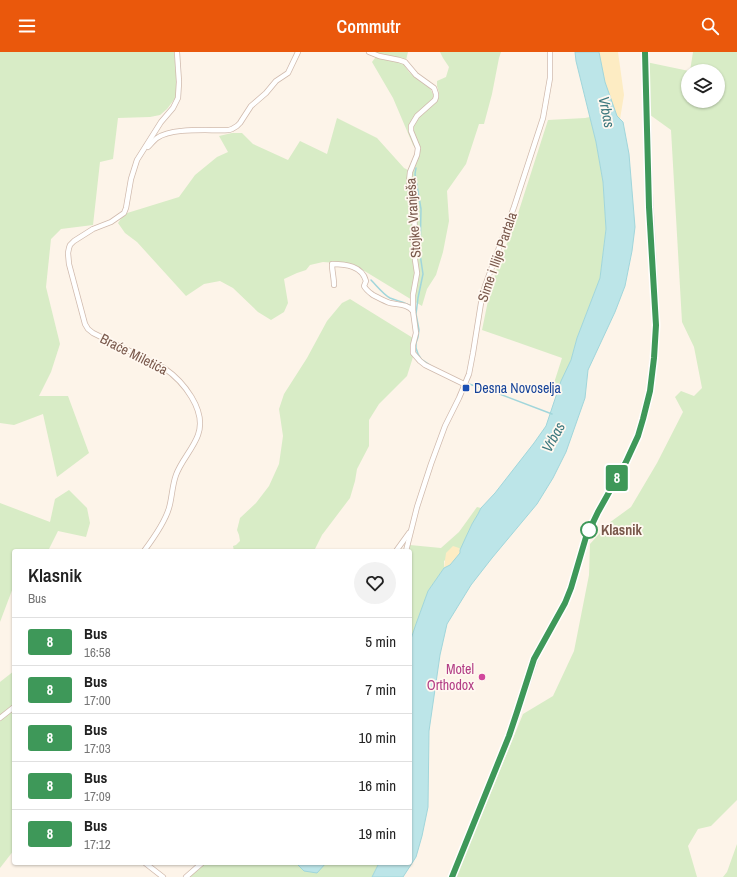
<!DOCTYPE html>
<html lang="en">
<head>
<meta charset="utf-8">
<style>
  body { margin:0; font-family:"Archivo Narrow",sans-serif; background:#f2f2f2; color:#222; height:100vh; display:flex; flex-direction:column; font-size:15px; white-space:nowrap }
  * { box-sizing:border-box; margin:0 }
  p { font-size:13px; color:#767676 }
  .icon { flex:none; width:22px; height:22px; fill:none; stroke:currentColor; stroke-width:2; stroke-linecap:round; stroke-linejoin:round }
  .map { position:relative; flex:1; overflow:hidden }
  .sheet { position:absolute; left:12px; top:497px; width:400px; height:316px; display:flex; flex-direction:column; background:#fff; border-radius:4px; box-shadow:0 1px 3px #0004 }
  .sheet>* { flex:none }
  .badge { padding:0 8px; border-radius:3px; font-size:14px; line-height:26px }
  .buttons { position:absolute; left:681px; top:12px; display:grid; gap:8px }
  .buttons a { display:grid; place-items:center; width:44px; height:44px; border-radius:50%; background:#fff; box-shadow:0 1px 3px #0004; font-size:20px }
  .map>.badge { position:absolute; translate:-50% -50%; box-shadow:0 0 0 2px #fff }
  .round { display:grid; place-items:center; flex:none; width:42px; height:42px; border-radius:21px; background:#f2f2f2 }
  .summary { display:flex; align-items:center; justify-content:space-between; height:68px; padding:0 16px }
  h1 { font-size:19px; font-weight:600; line-height:30px }
  ul { padding:0; list-style:none }
  li { display:flex; align-items:center; gap:12px; height:48px; padding:0 16px; border-top:1px solid #e0e0e0 }
  li div { flex:1 }
  li b { display:block; font-size:15px }
  li em { font-style:normal }
  li .badge { min-width:44px; font-weight:700; text-align:center }
  header { display:flex; justify-content:space-between; align-items:center; height:52px; padding:0 16px; background:#ea580c; color:#fff; font-size:18px; font-weight:600 }
  .map>svg:first-child { display:block }
  .green { fill:#d8ecc6 }
  .sand { fill:#fdecc3 }
  .water { fill:#bce5e8; stroke:#a1d6db }
  .lines { fill:none; stroke-linecap:round; stroke-linejoin:round }
  .stream { stroke:#a1d6db; stroke-width:1.5 }
  .minor-casing { stroke:#d0baad; stroke-width:6 }
  .major-casing { stroke:#d9d0cd; stroke-width:8 }
  .minor { stroke:#fff; stroke-width:4.5 }
  .major { stroke:#fdd4a0; stroke-width:6 }
  .line-casing { stroke:#fff; stroke-width:9 }
  .line { stroke:#3e9859; stroke-width:6 }
  .transit-dot { fill:#1a4fb4; stroke:#fff8f0; stroke-width:1.5 }
  .stop-dot { fill:#fff; stroke:#3e9859; stroke-width:2 }
  .hotel-dot { fill:#d1479c; stroke:#fff8f0; stroke-width:1.5 }
  .labels { text-anchor:middle; dominant-baseline:central; stroke-width:3.5; stroke-linejoin:round; paint-order:stroke }
  .street-label { font-size:14px; fill:#79584b; stroke:#fff8f0 }
  .transit-label { font-size:14px; fill:#164399; stroke:#fff8f0; text-anchor:start }
  .stop-label { font-size:14px; font-weight:bold; fill:#79584b; stroke:#fff8f0; text-anchor:start }
  .hotel-label { font-size:14px; fill:#b23c85; stroke:#fff8f0; text-anchor:end }
  .water-label { font-size:15px; font-style:italic; fill:#3d787e; stroke:#fff8f0 }
</style>
</head>
<body>
<header><svg class="icon" aria-label="menu" viewBox="0 0 24 24"><path d="M4 6h16M4 12h16M4 18h16"/></svg>Commutr<svg class="icon" aria-label="search" viewBox="0 0 24 24"><circle cx="10" cy="10" r="6"/><path d="M15 15l6 6"/></svg></header>
<div class="map">
<svg width="737" height="825" viewBox="0 0 737 825">
  <rect width="100%" height="100%" fill="#fdf4e9"/>
  <g class="green">
    <path d="M0 0H174L177 30 176 45 167 57 160 63 150 65 118 66 113 107 100 110 93 173 61 177 51 187 46 235 60 292 51 320 39 344H68L89 401 57 425 43 362 14 373 0 371Z"/>
    <path d="M373 0H408L406 8Z"/>
    <path d="M440 0H501L499 6 492 42 484 72H479L466 112 447 139 449 169 443 200 436 223 427 237 422 254 353 212 323 210 310 213 306 218 297 221 284 227 288 251 284 260 271 268 258 260 233 236 220 229 204 232 186 244 137 190 125 181 118 171 124 162 179 145 195 123 217 105 228 100 219 84 232 81H242L253 92 288 108 300 89 327 102 337 66 377 86 404 116 412 120 419 101 413 93 393 46 372 10 375 6 380 5 402 10 409 20 416 26 430 36 433 42 439 41 437 34V29L446 25 449 15 443 6Z"/>
    <path d="M693 0H737V748L711 774 698 777 688 794 697 825H456L523 662 553 644 574 599 589 523 590 492 609 471 631 455 657 411 683 360 675 345 681 339 694 344 702 336 694 295 682 270 671 78 646 60V10L689 19H688V49H718V19H690Z"/>
    <path d="M590 65 596 90 603 130 606 177 600 226 577 286 571 308 560 333 554 331 562 306 482 278 490 239 497 216 514 174 548 68 585 66Z"/>
    <path d="M350 247 413 286 411 292 413 305 407 324 379 352 369 368V394L357 417 355 429 350 446 322 483 314 499H234L233 494 236 493 240 489 239 483 237 478 240 466 256 451 269 434 279 412 283 384 279 357 284 342 307 306 327 269 342 251Z"/>
    <path d="M69 438 87 456 90 471 86 485 58 479 48 499H14V533L0 570V451L50 470 55 447Z"/>
    <path d="M477 455 481 456 478 462 471 474 460 498 459 496 444 509V516L428 539 417 570 410 590 409 499 410 493 441 496 459 480Z"/>
    <path d="M14 619V798L0 816V630Z"/>
    <path d="M737 792V825H723L727 820Z"/>
    <path d="M202 811H379L372 825H186Z"/>
  </g>
  <g class="sand">
    <path d="M599 0H618L624 43 620 67 617 64 604 29Z"/>
    <path d="M453 494 459 496 461 501 450 513 444 516 446 501Z"/>
  </g>
  <g class="water">
    <path d="M575 0H599L605 30 617 64 623 70 629 102 635 175 632 199 625 234 615 260 588 318 585 346 566 400 553 426 537 452 492 506 471 533 447 572 440 603 429 679 428 755 422 784 416 805 403 825H372L379 811H410V590L416 572 428 539 444 516 450 513 460 501V498L465 487 472 472 478 462 481 456 495 441 534 391 546 374 561 329 571 308 577 286 600 226 606 177 603 130 596 90 576 9Z"/>
    <path d="M296 811H326L317 821 304 819Z"/>
  </g>
  <g class="lines">
    <g class="stream">
      <path d="M416 116 415 122 421 157 420 202 423 222 418 246 416 262 419 278 418 285 416 291V296L418 302 421 307 430 313"/>
      <path d="M371 228C377 234 383 242 390 246 397 249 405 250 411 254"/>
      <path d="M469 332 497 341 552 362"/>
    </g>
    <defs>
      <g id="minor">
        <path d="M369 0 379 4 399 8 405 10 416 23 434 36 436 42V45L435 48 417 64 411 74V79L418 96 417 103 410 120 409 130 414 153 415 188 414 201 417 221 413 243V259L416 281 413 293V301L420 309 425 313 464 332"/>
        <path d="M148 95C151 92 154 88 157 86 173 75 209 79 229 78L232 77 237 74 240 71 251 54 266 41 276 29 288 21 298 0"/>
        <path d="M334 233C334 226 332 219 332 212 346 212 362 214 366 229L364 234C366 238 369 240 373 243 379 246 384 249 390 251 399 253 407 252 413 259"/>
        <path d="M144 499C153 487 165 470 169 456 172 446 172 434 176 423 181 409 193 397 198 383 207 358 183 329 164 316L93 281 88 277 85 272 69 212 68 201 69 196 70 193 74 189 93 177 111 170 124 161 126 156 131 127 137 108 161 70 173 56 178 46 179 30 177 0"/>
        <path d="M396 499 409 481"/>
        <path d="M406 499 417 455 431 412 445 374 459 346 469 322 473 301 481 251 485 234 514 155 543 66 550 26V0"/>
        <path d="M0 666 14 655"/>
        <path d="M145 811 163 825"/>
        <path d="M186 825 202 811"/>
      </g>
      <path id="major" d="M452 825 509 684 536 603 565 551 571 536 586 485 598 460 630 402 638 384 643 367 650 339 654 305 656 273 649 141 645 0"/>
    </defs>
    <use href="#minor" class="minor-casing"/>
    <use href="#major" class="major-casing"/>
    <use href="#minor" class="minor"/>
    <use href="#major" class="major"/>
  </g>
  <g class="lines">
    <defs>
      <path id="line" d="M452 825 509 684 517 660 534 607 565 551 571 536 586 485 598 460 626 410 638 384 643 367 650 339 654 306 656 273 649 155 645 0"/>
    </defs>
    <use href="#line" class="line-casing"/>
    <use href="#line" class="line"/>
  </g>
  <rect class="transit-dot" x="462" y="332" width="8" height="8" rx="2"/>
  <circle class="stop-dot" cx="589" cy="478" r="8"/>
  <circle class="hotel-dot" cx="482" cy="625" r="4"/>
  <g class="labels">
    <g class="street-label">
      <text transform="translate(413 166) rotate(-94)">Stojke Vranješa</text>
      <text transform="translate(497 205) rotate(-71)">Sime i Ilije Partala</text>
      <text transform="translate(134 302) rotate(27)">Braće Miletića</text>
    </g>
    <g class="transit-label">
      <text x="474" y="336">Desna Novoselja</text>
    </g>
    <g class="stop-label">
      <text x="601" y="478">Klasnik</text>
    </g>
    <g class="hotel-label">
      <text x="474" y="617">Motel<tspan x="474" dy="16">Orthodox</tspan></text>
    </g>
    <g class="water-label">
      <text transform="translate(607 60) rotate(79)">Vrbas</text>
      <text transform="translate(553 385) rotate(-61)">Vrbas</text>
    </g>
  </g>
</svg>
<div class="buttons">
<a><svg class="icon" aria-label="layers" viewBox="0 0 24 24"><path d="M12 4l9 5-9 5-9-5zM3 14l9 5 9-5"/></svg></a>
</div>
<b class="badge" style="left:617px;top:426px;background:#3e9859;color:#fff">8</b>
<section class="sheet">
<div class="summary"><div><h1>Klasnik</h1><p>Bus</p></div><a class="round"><svg class="icon" aria-label="heart" viewBox="0 0 24 24"><path d="M12 20l-8-8c-3-5 5-10 8-4 3-6 11-1 8 4z"/></svg></a></div>
<ul>
<li><span class="badge" style="background:#3e9859;color:#fff">8</span><div><b>Bus</b><p>16:58</p></div><em>5 min</em></li>
<li><span class="badge" style="background:#3e9859;color:#fff">8</span><div><b>Bus</b><p>17:00</p></div><em>7 min</em></li>
<li><span class="badge" style="background:#3e9859;color:#fff">8</span><div><b>Bus</b><p>17:03</p></div><em>10 min</em></li>
<li><span class="badge" style="background:#3e9859;color:#fff">8</span><div><b>Bus</b><p>17:09</p></div><em>16 min</em></li>
<li><span class="badge" style="background:#3e9859;color:#fff">8</span><div><b>Bus</b><p>17:12</p></div><em>19 min</em></li>
</ul>
</section>
</div>
</body>
</html>
